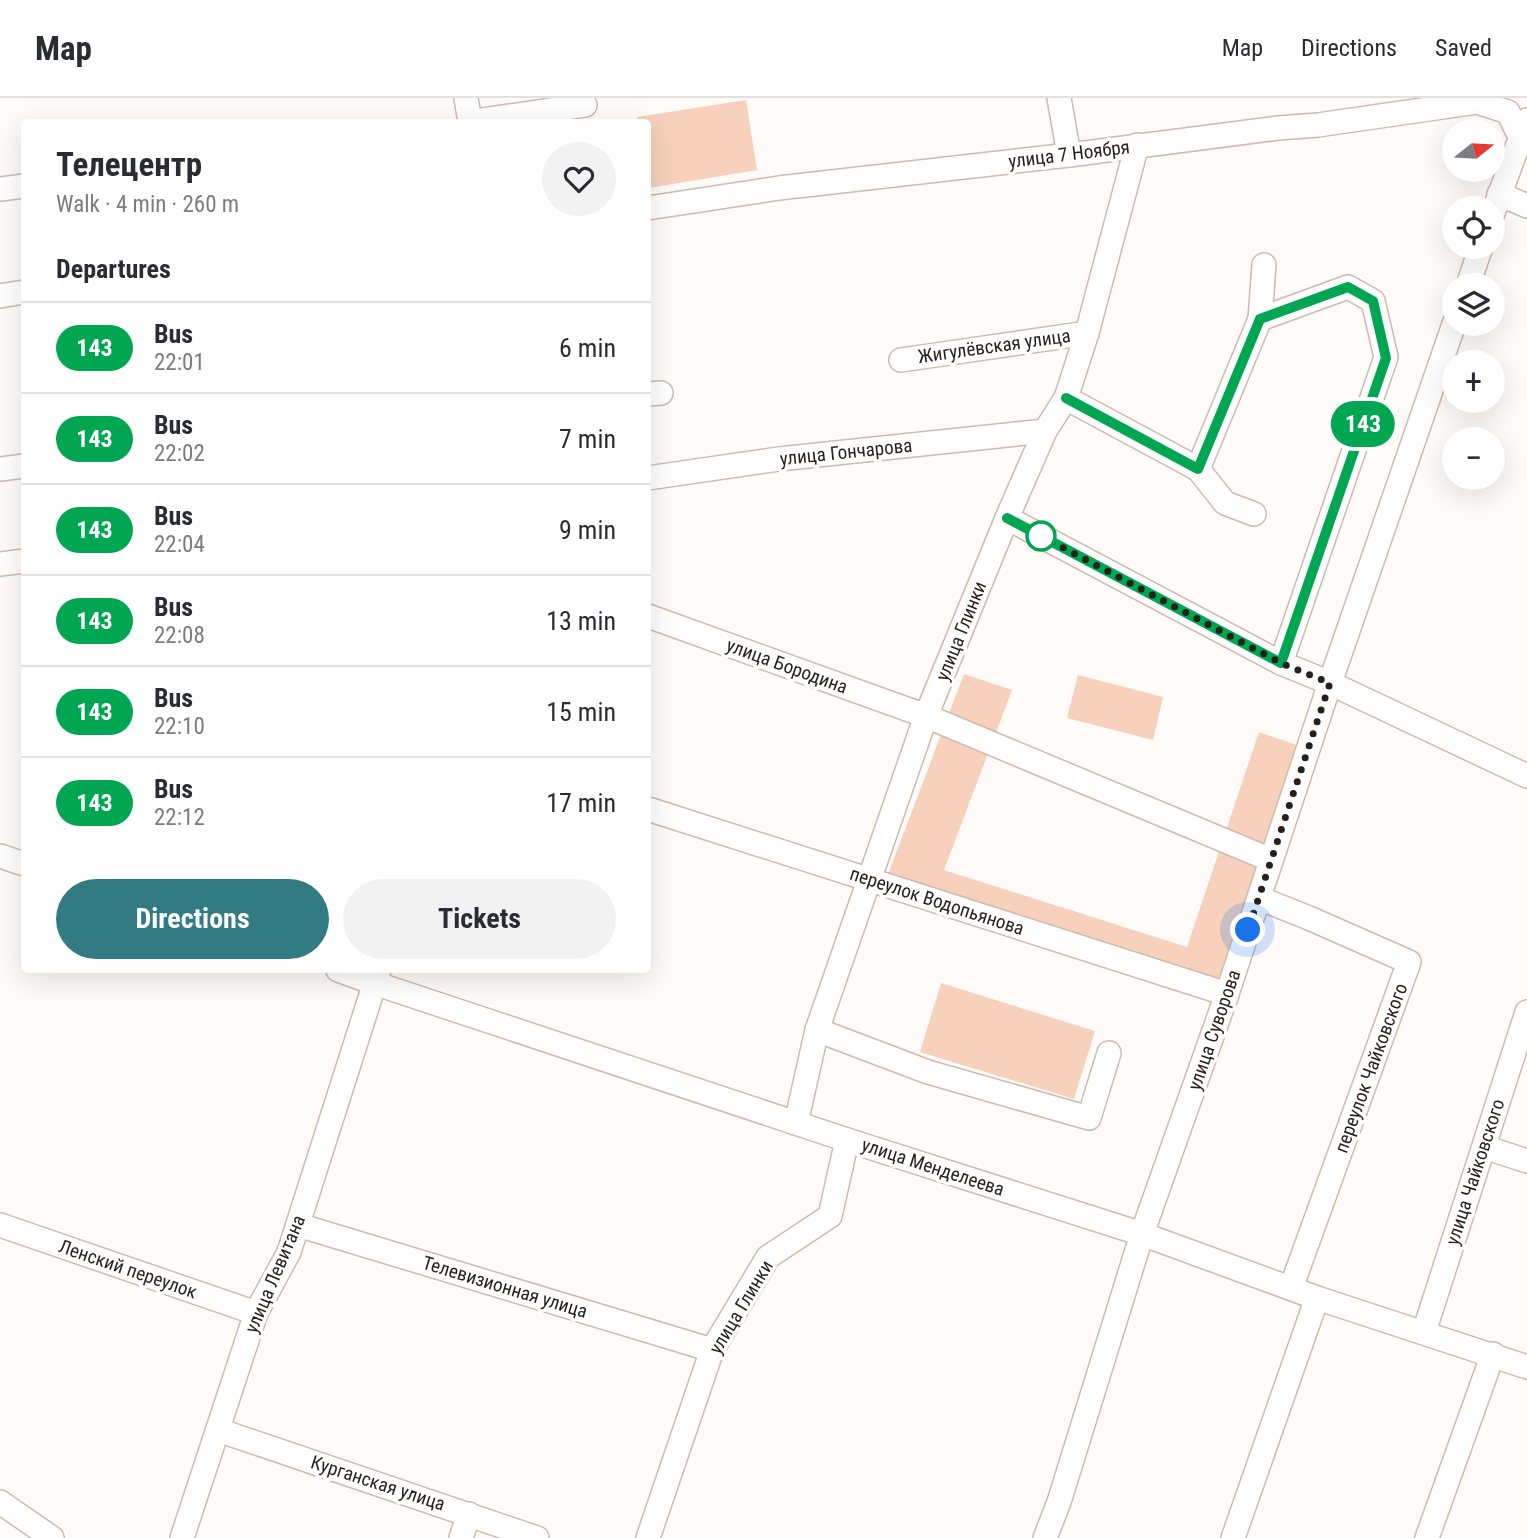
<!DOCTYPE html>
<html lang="en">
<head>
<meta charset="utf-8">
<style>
  body { margin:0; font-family:"Roboto Condensed",sans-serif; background:#f2f2f3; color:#2b2b33; height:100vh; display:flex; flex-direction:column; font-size:26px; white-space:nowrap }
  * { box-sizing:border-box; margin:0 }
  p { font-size:23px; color:#7c7c81 }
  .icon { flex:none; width:38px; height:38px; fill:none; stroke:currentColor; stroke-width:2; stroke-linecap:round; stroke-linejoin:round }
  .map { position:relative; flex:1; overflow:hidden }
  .drawer { position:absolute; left:21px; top:21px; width:630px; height:854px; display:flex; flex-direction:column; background:#fff; border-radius:7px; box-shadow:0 7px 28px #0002 }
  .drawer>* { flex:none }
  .badge { padding:0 14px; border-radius:23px; font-size:24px; line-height:46px }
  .needle { width:46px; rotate:72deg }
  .buttons { position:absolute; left:1442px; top:21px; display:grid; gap:14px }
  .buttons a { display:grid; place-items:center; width:63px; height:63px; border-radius:50%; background:#fff; box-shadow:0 7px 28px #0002; font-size:35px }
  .you { position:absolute; width:35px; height:35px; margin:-18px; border:5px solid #fff; border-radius:50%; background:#1a73e8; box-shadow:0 0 0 10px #1a73e833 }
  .map>.badge { position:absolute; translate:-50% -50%; box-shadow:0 0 0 4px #fff }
  h2 { padding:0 35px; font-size:26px; line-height:63px }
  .round { display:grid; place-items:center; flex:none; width:74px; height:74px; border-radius:37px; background:#f2f2f3 }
  .summary { display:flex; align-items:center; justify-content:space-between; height:119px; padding:0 35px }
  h1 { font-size:33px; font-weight:700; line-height:52px }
  .button { display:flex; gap:14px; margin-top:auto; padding:14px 35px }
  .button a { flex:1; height:80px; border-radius:42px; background:#337b82; color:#fff; font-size:28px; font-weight:700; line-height:80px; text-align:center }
  .button a+a { background:#f2f2f3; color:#2b2b33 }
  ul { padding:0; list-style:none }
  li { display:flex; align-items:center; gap:21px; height:91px; padding:0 35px; border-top:2px solid #e1e1e2 }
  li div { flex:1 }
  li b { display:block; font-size:26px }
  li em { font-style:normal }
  li .badge { min-width:77px; font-weight:700; text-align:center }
  header { display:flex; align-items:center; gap:42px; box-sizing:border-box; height:98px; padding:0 35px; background:#fff; border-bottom:2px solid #e1e1e2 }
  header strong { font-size:33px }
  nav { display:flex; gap:38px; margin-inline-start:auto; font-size:24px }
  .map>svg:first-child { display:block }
  .green { fill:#f7d1bc }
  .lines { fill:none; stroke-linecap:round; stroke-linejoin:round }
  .minor-casing { stroke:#cebaaf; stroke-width:26 }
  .minor { stroke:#fff; stroke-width:23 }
  .line-casing { stroke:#fff; stroke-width:16 }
  .line { stroke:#00a651; stroke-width:10 }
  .walk { stroke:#261f1b; stroke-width:7; stroke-dasharray:0 12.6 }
  .stop-dot { fill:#fff; stroke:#00a651; stroke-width:3.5 }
  .labels { text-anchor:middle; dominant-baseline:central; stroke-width:7; stroke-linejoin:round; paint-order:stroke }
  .street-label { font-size:19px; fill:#261f1b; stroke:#fff }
</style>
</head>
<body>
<header>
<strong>Map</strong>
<nav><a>Map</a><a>Directions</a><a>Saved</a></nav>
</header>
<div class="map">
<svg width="1527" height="1440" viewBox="0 0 1527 1440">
  <rect width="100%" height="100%" fill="#fffbf8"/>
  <g class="green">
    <path d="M746 2 757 72 649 90 648 24H638L637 19Z"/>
    <path d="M964 576 1012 592 944 772 1187 849 1259 634 1297 647 1216 888 887 779Z"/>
    <path d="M1078 577 1163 599 1153 642 1067 620Z"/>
    <path d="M941 885 1095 933 1074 1001 920 954Z"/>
  </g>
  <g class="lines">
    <defs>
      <g id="minor">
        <path d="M466 0 470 24"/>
        <path d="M1059 0 1069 57"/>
        <path d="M1477 4 1508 14 1520 39"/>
        <path d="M469 24 585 7"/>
        <path d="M0 91 24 88"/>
        <path d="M1499 96 1527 108"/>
        <path d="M648 110 779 90 1069 57 1278 30 1318 27 1477 4 1491 0"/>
        <path d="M1493 115 1527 22"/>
        <path d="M1468 187 1481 149"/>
        <path d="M0 198 24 194"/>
        <path d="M1260 221 1348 189 1373 203 1386 259 1281 565"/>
        <path d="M901 262 1087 235"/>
        <path d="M648 296 661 295"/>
        <path d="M1066 300 1198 371 1260 221 1264 167"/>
        <path d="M0 371 24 368"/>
        <path d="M1198 371 1225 405 1254 416"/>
        <path d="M648 380 779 361 1045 333"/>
        <path d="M1007 420 1281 565 1330 585 1527 678"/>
        <path d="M0 466 24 463"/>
        <path d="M648 518 926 618 1271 762"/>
        <path d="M648 711 1227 896"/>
        <path d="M0 758 24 766"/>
        <path d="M1259 800 1309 820 1409 864 1291 1190"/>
        <path d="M338 872 374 885 847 1042 1142 1136 1317 1200 1527 1269"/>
        <path d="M817 932 928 974 1089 1020 1109 955"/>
        <path d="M796 1025 817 932 926 618 1007 420 1045 333 1066 300 1087 235 1137 47"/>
        <path d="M1484 1049 1527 1063"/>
        <path d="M0 1127 256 1215"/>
        <path d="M298 1127 712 1252"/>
        <path d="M1424 1234 1527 914"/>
        <path d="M218 1332 537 1440"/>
        <path d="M0 1404 52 1440"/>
        <path d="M182 1440 256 1215 289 1154 379 872"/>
        <path d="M461 1440 469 1416"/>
        <path d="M648 1440 712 1252 768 1159 830 1118 847 1042"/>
        <path d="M1045 1440 1059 1404 1142 1136 1227 896 1330 585 1454 226"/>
        <path d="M1233 1440 1317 1200"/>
        <path d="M1427 1440 1493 1256"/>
      </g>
    </defs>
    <use href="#minor" class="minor-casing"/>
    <use href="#minor" class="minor"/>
  </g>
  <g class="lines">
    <defs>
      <path id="line" d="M1007 420 1281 565 1386 260 1373 203 1348 189 1260 221 1198 371 1066 300"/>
    </defs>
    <use href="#line" class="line-casing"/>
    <use href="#line" class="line"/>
    <path class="walk" d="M1041 438 1281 565 1330 585 1248 832"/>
  </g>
  <circle class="stop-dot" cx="1041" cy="438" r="14"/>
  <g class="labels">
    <g class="street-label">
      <text transform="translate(1069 56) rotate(-7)">улица 7 Ноября</text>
      <text transform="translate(994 248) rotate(-8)">Жигулёвская улица</text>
      <text transform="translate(846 354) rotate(-6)">улица Гончарова</text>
      <text transform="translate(961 533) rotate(-68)">улица Глинки</text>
      <text transform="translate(787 568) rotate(20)">улица Бородина</text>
      <text transform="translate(937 803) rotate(18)">переулок Водопьянова</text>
      <text transform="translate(1214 932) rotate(-71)">улица Суворова</text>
      <text transform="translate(1371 970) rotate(-70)">переулок Чайковского</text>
      <text transform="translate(933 1069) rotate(18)">улица Менделеева</text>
      <text transform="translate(1475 1074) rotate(-72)">улица Чайковского</text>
      <text transform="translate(128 1171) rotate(19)">Ленский переулок</text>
      <text transform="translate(275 1176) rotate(-67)">улица Левитана</text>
      <text transform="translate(505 1189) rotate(17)">Телевизионная улица</text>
      <text transform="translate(741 1209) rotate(-59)">улица Глинки</text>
      <text transform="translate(378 1385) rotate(18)">Курганская улица</text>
    </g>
  </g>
</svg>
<div class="buttons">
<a><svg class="needle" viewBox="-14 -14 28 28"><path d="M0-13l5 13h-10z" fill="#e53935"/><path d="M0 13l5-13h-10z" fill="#7c7c81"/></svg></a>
<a><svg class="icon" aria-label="locate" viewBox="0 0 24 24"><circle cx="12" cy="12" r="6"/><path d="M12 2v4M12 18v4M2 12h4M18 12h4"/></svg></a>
<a><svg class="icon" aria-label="layers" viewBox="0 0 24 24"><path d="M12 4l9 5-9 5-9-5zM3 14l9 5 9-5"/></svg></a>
<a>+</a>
<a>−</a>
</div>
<div class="you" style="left:1248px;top:832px"></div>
<b class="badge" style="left:1363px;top:326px;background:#00a651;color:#fff">143</b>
<section class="drawer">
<div class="summary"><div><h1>Телецентр</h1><p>Walk · 4 min · 260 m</p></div><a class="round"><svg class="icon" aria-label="heart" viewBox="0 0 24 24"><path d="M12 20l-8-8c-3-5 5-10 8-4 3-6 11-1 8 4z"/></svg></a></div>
<h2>Departures</h2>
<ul>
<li><span class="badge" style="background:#00a651;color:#fff">143</span><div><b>Bus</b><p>22:01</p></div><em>6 min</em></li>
<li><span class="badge" style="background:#00a651;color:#fff">143</span><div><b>Bus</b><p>22:02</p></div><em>7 min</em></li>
<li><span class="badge" style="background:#00a651;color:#fff">143</span><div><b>Bus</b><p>22:04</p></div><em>9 min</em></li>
<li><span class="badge" style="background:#00a651;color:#fff">143</span><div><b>Bus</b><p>22:08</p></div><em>13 min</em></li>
<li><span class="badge" style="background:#00a651;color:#fff">143</span><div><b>Bus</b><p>22:10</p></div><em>15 min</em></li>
<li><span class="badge" style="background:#00a651;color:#fff">143</span><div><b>Bus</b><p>22:12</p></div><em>17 min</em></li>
</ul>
<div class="button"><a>Directions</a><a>Tickets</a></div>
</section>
</div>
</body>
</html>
